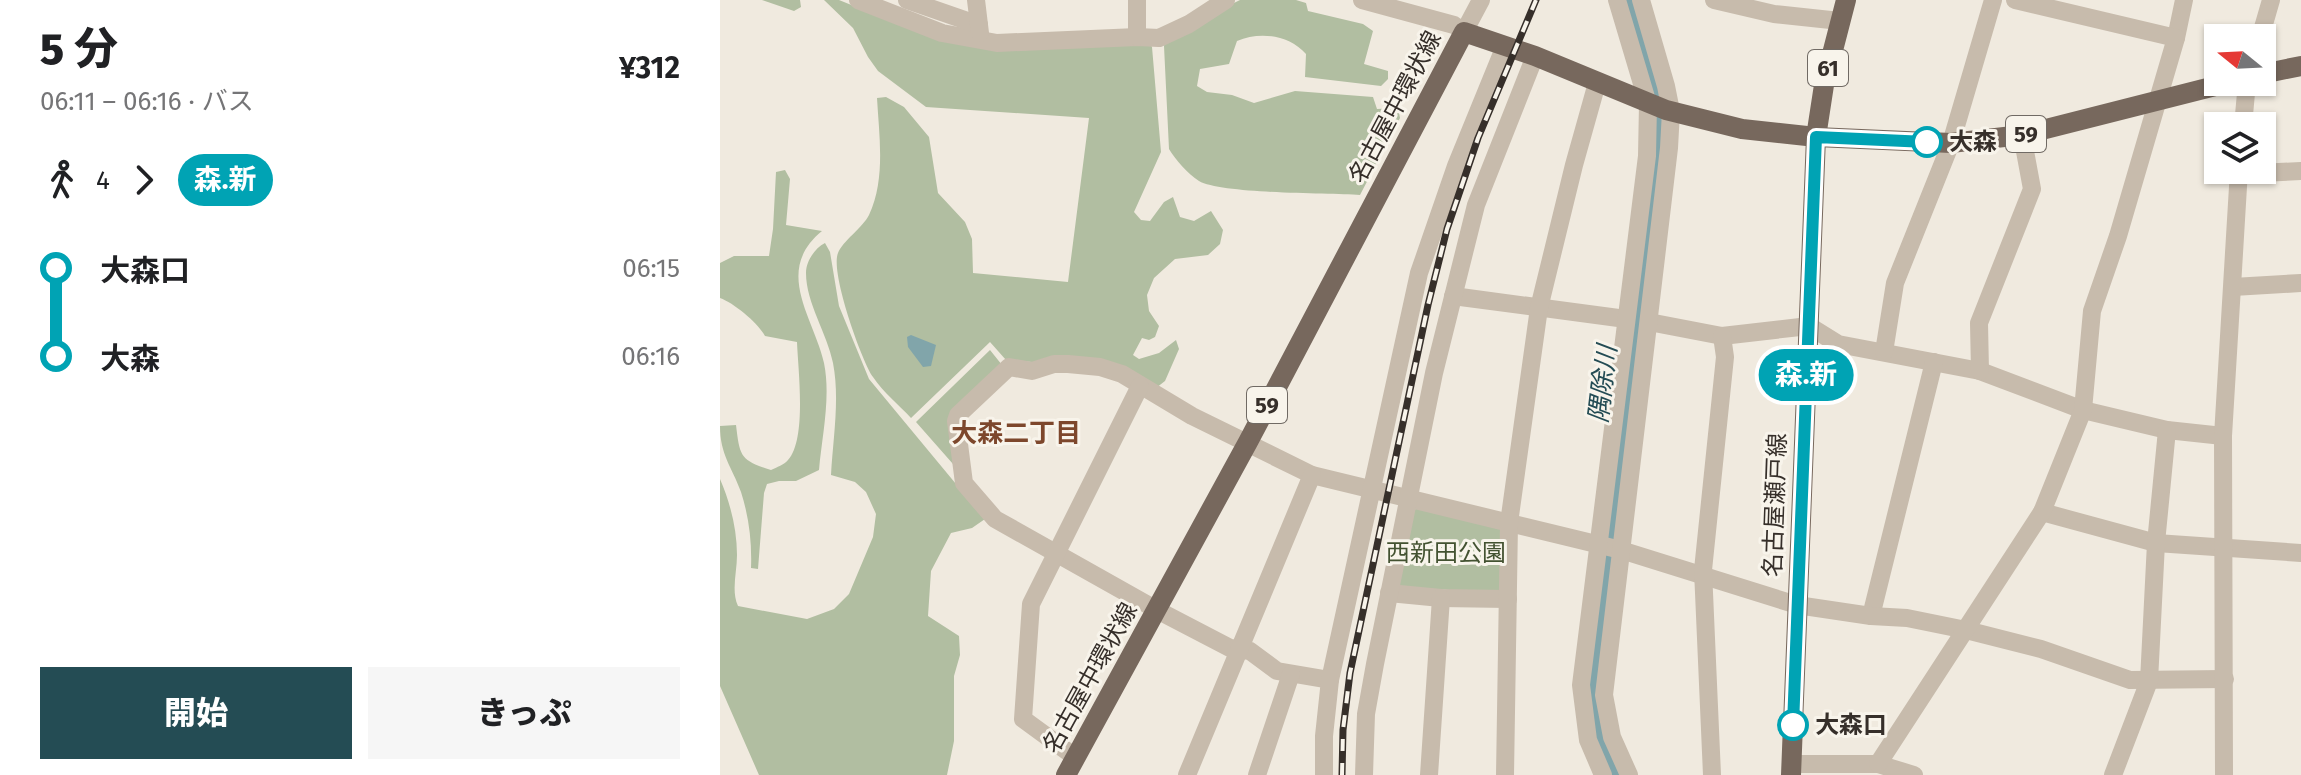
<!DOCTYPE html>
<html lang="ja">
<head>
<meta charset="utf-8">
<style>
  body { margin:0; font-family:"Fira Sans","Noto Sans JP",sans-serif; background:#f6f6f6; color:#202124; height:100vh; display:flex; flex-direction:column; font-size:30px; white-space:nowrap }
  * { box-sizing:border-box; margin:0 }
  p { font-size:26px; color:#757577 }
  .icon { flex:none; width:44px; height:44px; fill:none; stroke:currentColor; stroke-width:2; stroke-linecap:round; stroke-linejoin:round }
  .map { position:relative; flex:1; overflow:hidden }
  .panel { display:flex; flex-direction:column; background:#fff; width:720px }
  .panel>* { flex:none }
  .badge { padding:0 16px; border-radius:26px; font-size:28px; line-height:52px }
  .needle { width:52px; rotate:288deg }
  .controls { position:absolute; left:1484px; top:24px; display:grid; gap:16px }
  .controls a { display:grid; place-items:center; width:72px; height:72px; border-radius:0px; background:#fff; box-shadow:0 2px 6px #0004; font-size:40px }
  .map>.badge { position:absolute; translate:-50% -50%; box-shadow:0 0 0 4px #fff }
  .legs { display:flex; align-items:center; gap:12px; height:88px; padding:0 40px; font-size:26px }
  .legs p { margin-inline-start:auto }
  .summary { display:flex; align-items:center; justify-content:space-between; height:136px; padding:0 40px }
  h1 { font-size:44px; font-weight:800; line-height:60px }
  .primary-button { display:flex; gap:16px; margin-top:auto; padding:16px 40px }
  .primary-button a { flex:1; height:92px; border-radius:0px; background:#244c54; color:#fff; font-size:32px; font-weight:800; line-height:92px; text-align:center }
  .primary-button a+a { background:#f6f6f6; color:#202124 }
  ul { padding:0 40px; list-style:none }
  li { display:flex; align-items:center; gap:28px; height:88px; font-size:30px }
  li i { display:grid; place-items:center; width:12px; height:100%; margin:0 10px; background:currentColor }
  li i::after { content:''; width:20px; height:20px; margin:-10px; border:6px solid; border-radius:50%; background:#fff }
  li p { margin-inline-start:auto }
  li:first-child i { background:linear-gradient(#0000 50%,currentColor 0) }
  li:last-child i { background:linear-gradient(currentColor 50%,#0000 0) }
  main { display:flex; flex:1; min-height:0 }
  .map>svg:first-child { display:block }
  .green { fill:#b1bea1 }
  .water { fill:#81a5aa }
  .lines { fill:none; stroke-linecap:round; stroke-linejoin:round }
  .river { stroke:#81a5aa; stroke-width:24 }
  .minor { stroke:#c7bbac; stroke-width:18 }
  .major { stroke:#77685d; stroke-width:20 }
  .rail-casing { stroke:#362f2a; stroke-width:7 }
  .rail { stroke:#f8f4eb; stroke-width:4; stroke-dasharray:12; stroke-linecap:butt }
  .line-1-casing { stroke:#fff; stroke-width:18 }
  .line-1 { stroke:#00a3b4; stroke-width:12 }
  .stop-1-dot { fill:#fff; stroke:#00a3b4; stroke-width:4 }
  .labels { text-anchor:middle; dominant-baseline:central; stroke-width:6; stroke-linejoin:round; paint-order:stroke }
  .shield { fill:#f8f4eb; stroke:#706a64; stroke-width:2 }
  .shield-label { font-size:22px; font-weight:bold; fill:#362f2a }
  .street-label { font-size:24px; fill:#362f2a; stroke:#f8f4eb }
  .stop-label { font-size:24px; font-weight:bold; fill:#362f2a; stroke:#f8f4eb; text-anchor:start }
  .park-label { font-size:24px; fill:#435231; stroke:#f8f4eb }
  .water-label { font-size:26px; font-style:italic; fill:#244c54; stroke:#f8f4eb }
  .neighbourhood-label { font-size:26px; font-weight:bold; fill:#7d472c; stroke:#f8f4eb }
</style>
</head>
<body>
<main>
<section class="panel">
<div class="summary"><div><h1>5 分</h1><p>06:11 – 06:16 · バス</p></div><b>¥312</b></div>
<div class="legs"><svg class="icon" aria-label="walk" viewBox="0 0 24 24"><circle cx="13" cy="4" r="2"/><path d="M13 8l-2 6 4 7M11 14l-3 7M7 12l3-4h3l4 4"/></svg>4<svg class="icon" aria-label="forward" viewBox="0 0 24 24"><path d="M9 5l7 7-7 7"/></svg><b class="badge" style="background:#00a3b4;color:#fff">森.新</b></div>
<ul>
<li><i style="color:#00a3b4"></i><b>大森口</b><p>06:15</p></li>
<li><i style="color:#00a3b4"></i><b>大森</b><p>06:16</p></li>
</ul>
<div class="primary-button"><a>開始</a><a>きっぷ</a></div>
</section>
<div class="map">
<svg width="1581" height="775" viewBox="0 0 1581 775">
  <rect width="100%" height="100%" fill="#f0eadf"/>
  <g class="green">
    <path d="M42 0H80L81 7 74 11Z"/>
    <path d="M104 0H119L218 40 427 39 432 47 441 152 414 212 421 220 430 221 444 202 453 197 460 217 474 221 491 211 503 230 500 244 488 255 455 259 434 278 427 295 429 311 439 326 435 337 429 340 422 338 413 355 419 359 439 353 456 340 459 349 445 381 436 388 324 363 286 360 270 342 191 418C179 405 163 392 153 377 141 359 110 272 118 253 122 242 143 227 149 215 166 179 159 135 157 98L166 97 184 107 209 137 218 193 245 222 252 239 253 273 348 282 369 118 206 107 158 71 148 57 133 28Z"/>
    <path d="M520 0H576L586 3 588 11 643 24 653 31 644 64 668 71V79L661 86 585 77 586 54C569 35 540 31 517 41L509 64 480 69 477 86 487 92 512 95 534 103 575 91 653 97 657 109 678 108 680 118 640 195C609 193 501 194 479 181 468 174 455 159 449 149L444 46 446 37Z"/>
    <path d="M65 170 70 179 66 225 102 231C53 271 94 318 104 363 111 397 102 436 99 470L76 481H59L47 484 44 493 38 569 31 568C32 542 29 517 21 492 12 467 0 455 0 426L16 425C20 457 20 460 51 470 57 467 64 465 68 460 87 439 78 370 77 342L45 336C38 323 14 303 0 298V263L14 256H49L53 229 56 172Z"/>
    <path d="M105 243 110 252 119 306 149 379 265 519 252 528 231 533 211 571 208 616 239 636 240 655 234 676V741L227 775H39L0 686V479C10 502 17 529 17 555 17 572 11 591 18 606L87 619 114 609 129 594 153 537 156 514 146 492 135 482 111 475C113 438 120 399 113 363 107 333 86 303 86 273 86 261 95 248 105 243Z"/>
    <path d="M270 350 282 365 234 411 233 464 196 422Z"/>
    <path d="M699 507 779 527 783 531 782 590 778 593 681 587 678 582 694 510Z"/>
  </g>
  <path class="water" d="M191 335 216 345 211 366 203 367 188 347 187 337Z"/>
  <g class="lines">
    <path class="river" d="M896 775C883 744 872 716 873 682L911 366 940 154 938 99 910 0"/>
    <g class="minor">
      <path d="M138 0 222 33 277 43 417 37 439 38 469 24 506 0"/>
      <path d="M187 0 259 25"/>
      <path d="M256 0 260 33"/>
      <path d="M642 0 734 25 744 32 761 0"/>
      <path d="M994 0 1054 14 1120 21"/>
      <path d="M417 37V0"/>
      <path d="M1456 38 1464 0"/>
      <path d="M1540 38 1551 0"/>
      <path d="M1523 126 1527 82"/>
      <path d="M1519 174 1581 171"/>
      <path d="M1513 287 1581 283"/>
      <path d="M733 296 906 319"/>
      <path d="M929 322 1002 336 1089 326 1118 344 1260 371 1363 410 1447 430 1503 436"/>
      <path d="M1164 352 1175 283 1231 143 1273 0"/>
      <path d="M1260 371 1259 323 1312 189 1302 135"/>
      <path d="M1322 512 1436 543 1581 553"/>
      <path d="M669 593 721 598 788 599"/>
      <path d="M1151 616 1214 362"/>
      <path d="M610 680 557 671 530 651 510 648 437 610 275 519 244 483 236 421 238 415 289 367 312 371 334 364H348L380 367 402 374 472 416 592 475 901 550 1077 605 1151 616 1187 618 1246 630 1321 649 1410 680 1505 679"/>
      <path d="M355 757 303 719 311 604 420 386"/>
      <path d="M1071 764H1158L1194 775"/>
      <path d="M1158 764 1322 512 1363 410 1372 311 1398 236 1456 38 1295 0"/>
      <path d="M467 775 592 475"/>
      <path d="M537 775 571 674"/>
      <path d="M604 775V736L610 680 699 273 736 166 785 46"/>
      <path d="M644 775 646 714 655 664 714 373 756 205 815 56"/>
      <path d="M709 775 721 598"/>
      <path d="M785 775 789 523 819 308 854 165 877 83"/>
      <path d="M883 775 868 740 861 685 927 156 928 104 897 0"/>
      <path d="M909 775 892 737 884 695 949 148 951 111 946 86 921 0"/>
      <path d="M992 775 983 570 1005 357 1002 336"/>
      <path d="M1393 775 1429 681 1436 543 1447 430"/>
      <path d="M1504 775 1503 436 1519 170"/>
    </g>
    <g class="major">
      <path d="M1542 74 1581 66"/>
      <path d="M346 775 528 442 744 32 815 56 946 110 1022 129 1096 137 1231 143 1302 135 1511 82"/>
      <path d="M1071 775 1096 137 1104 85 1126 0"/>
    </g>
    <defs>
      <path id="rail" d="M622 775 623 730 630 673 708 305 727 229 758 138 816 0"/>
    </defs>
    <use href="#rail" class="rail-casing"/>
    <use href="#rail" class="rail"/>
  </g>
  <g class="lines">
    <defs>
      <path id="line-1" d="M1073 725 1096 137 1207 142"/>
    </defs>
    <use href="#line-1" class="line-1-casing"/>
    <use href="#line-1" class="line-1"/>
  </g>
  <g class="stop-1-dot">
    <circle cx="1207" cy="142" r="14"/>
    <circle cx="1073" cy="725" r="14"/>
  </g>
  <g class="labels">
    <g class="shield">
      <rect x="1088" y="50" width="40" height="36" rx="6"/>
      <rect x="1286" y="116" width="40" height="36" rx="6"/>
      <rect x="527" y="387" width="40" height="36" rx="6"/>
    </g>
    <g class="shield-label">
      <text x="1108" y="68">61</text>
      <text x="1306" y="134">59</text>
      <text x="547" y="405">59</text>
    </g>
    <g class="street-label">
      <text transform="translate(675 107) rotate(-62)">名古屋中環状線</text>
      <text transform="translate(1055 505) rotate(-88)">名古屋瀬戸線</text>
      <text transform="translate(370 678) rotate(-61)">名古屋中環状線</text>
    </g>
    <g class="stop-label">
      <text x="1229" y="142">大森</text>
      <text x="1095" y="725">大森口</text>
    </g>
    <g class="park-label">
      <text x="726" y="553">西新田公園</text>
    </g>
    <g class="water-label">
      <text transform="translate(883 384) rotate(-83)">隅除川</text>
    </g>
    <g class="neighbourhood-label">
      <text x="296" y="433">大森二丁目</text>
    </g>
  </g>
</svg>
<div class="controls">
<a><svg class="needle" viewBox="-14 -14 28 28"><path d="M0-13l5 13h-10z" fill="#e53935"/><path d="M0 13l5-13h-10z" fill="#757577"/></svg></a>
<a><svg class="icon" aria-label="layers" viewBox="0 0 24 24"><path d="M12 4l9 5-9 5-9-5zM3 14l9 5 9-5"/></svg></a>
</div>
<b class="badge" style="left:1086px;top:375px;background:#00a3b4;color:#fff">森.新</b>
</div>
</main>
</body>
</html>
